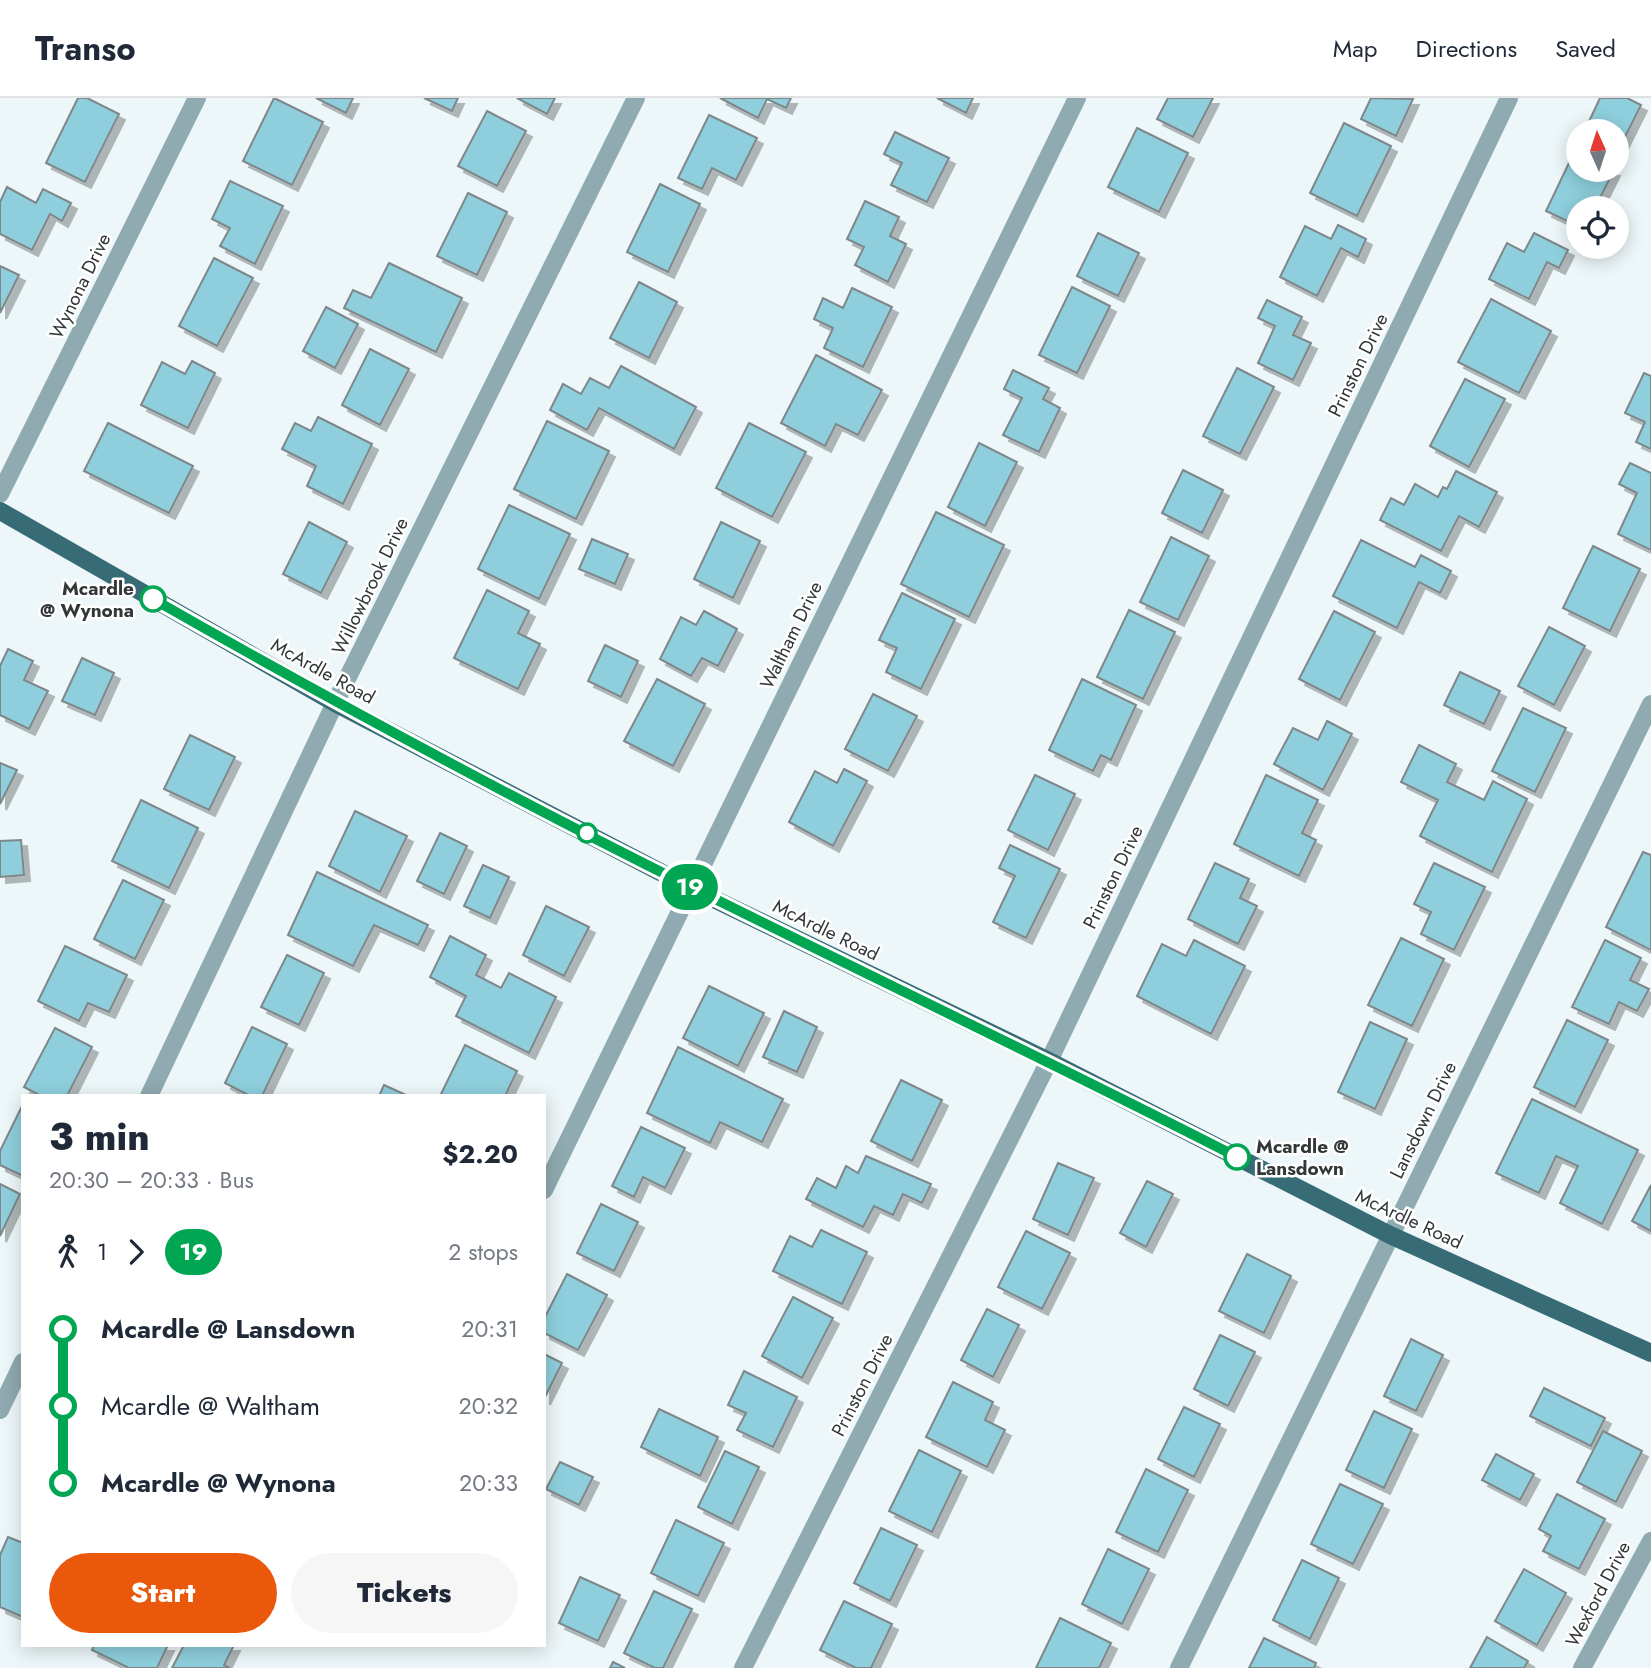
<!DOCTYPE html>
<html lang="en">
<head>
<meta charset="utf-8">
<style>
  body { margin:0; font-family:Jost,sans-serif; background:#f6f6f7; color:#1f2937; height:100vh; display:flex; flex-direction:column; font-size:26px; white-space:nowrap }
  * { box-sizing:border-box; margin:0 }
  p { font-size:23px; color:#747a83 }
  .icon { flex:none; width:38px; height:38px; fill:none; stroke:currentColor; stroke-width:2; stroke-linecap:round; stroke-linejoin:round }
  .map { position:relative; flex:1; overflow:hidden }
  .panel { position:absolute; left:21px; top:996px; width:525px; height:553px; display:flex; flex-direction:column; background:#fff; border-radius:0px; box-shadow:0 4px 18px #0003 }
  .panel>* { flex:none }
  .badge { padding:0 14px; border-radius:23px; font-size:24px; line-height:46px }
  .needle { width:46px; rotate:357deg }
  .fabs { position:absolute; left:1566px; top:21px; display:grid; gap:14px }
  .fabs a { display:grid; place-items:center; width:63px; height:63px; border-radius:50%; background:#fff; box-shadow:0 4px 18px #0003; font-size:35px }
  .map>.badge { position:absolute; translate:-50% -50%; box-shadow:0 0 0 4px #fff }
  .legs { display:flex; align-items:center; gap:10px; height:77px; padding:0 28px; font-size:23px }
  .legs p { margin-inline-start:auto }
  .summary { display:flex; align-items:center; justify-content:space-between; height:119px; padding:0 28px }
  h1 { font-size:38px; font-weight:800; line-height:52px }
  .action { display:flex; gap:14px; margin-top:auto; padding:14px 28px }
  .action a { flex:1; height:80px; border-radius:42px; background:#ea580c; color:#fff; font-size:28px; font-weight:800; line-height:80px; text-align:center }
  .action a+a { background:#f6f6f7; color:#1f2937 }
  ul { padding:0 28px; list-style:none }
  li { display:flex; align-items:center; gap:24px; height:77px; font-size:26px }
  li i { display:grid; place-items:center; width:10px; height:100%; margin:0 9px; background:currentColor }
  li i::after { content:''; width:18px; height:18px; margin:-9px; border:5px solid; border-radius:50%; background:#fff }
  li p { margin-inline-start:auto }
  li:first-child i { background:linear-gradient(#0000 50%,currentColor 0) }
  li:last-child i { background:linear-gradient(currentColor 50%,#0000 0) }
  header { display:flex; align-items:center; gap:42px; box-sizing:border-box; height:98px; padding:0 35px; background:#fff; border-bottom:2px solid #e0e1e3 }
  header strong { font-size:33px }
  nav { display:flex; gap:38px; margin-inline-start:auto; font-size:24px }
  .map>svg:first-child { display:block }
  .building { fill:#8fcfdd; stroke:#7e8789; stroke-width:2; filter:url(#shadow) }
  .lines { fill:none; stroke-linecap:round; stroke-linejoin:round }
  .minor { stroke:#8faab0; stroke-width:18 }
  .major { stroke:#376b76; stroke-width:18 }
  .line-1-casing { stroke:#fff; stroke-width:16 }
  .line-1 { stroke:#00a651; stroke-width:10 }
  .stop-1-dot { fill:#fff; stroke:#00a651; stroke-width:3.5 }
  .labels { text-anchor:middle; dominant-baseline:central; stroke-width:5; stroke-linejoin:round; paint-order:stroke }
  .street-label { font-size:19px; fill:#333738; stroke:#fff }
  .stop-label { font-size:19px; font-weight:bold; fill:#333738; stroke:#fff; text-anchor:end }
</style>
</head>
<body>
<header>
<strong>Transo</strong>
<nav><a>Map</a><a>Directions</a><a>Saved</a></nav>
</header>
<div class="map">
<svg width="1651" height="1570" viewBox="0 0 1651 1570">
  <defs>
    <filter id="shadow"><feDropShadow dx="6" dy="6" stdDeviation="0" flood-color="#0004"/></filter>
  </defs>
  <rect width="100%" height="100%" fill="#edf7f9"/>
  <g class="building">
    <path d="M78 0H87L119 16 85 84 46 65Z"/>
    <path d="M274 0 323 24 292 87 243 63Z"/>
    <path d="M316 0H353L346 15Z"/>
    <path d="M424 0H458L452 13Z"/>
    <path d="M517 0H555L547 16Z"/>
    <path d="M720 0H791L786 10 767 1 758 20Z"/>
    <path d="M937 0H973L966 15Z"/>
    <path d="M1168 0H1213L1193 39 1157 21Z"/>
    <path d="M1371 0 1413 1 1396 38 1361 21Z"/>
    <path d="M1600 0H1627L1641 7 1620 49 1617 48V33L1585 32Z"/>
    <path d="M487 13 526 33 497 88 458 68Z"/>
    <path d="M709 17 757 40 736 82 712 70 702 91 678 80Z"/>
    <path d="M1344 25 1391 48 1357 118 1310 95Z"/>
    <path d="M1137 30 1188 55 1159 114 1108 89Z"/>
    <path d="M895 34 949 60 927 104 891 87 902 65 884 56Z"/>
    <path d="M1578 46V72H1614L1595 110H1578V128L1546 113Z"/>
    <path d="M230 83 283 108 255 166 220 148 230 130 212 121Z"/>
    <path d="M660 86 700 106 668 174 627 154Z"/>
    <path d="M7 89 36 105 43 91 71 105 62 123 50 116 32 152 0 136V104Z"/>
    <path d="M468 95 507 114 477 177 437 158Z"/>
    <path d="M865 103 899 119 890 138 906 146 888 184 855 167 864 149 847 141Z"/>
    <path d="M1338 127 1366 141 1358 159 1341 150 1317 198 1280 179 1305 128 1331 141Z"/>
    <path d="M1098 135 1139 155 1118 198 1077 178Z"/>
    <path d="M1534 135 1568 152 1559 170 1547 164 1529 201 1489 181 1507 145 1524 154Z"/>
    <path d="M214 160 253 180 217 248 179 228Z"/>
    <path d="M389 165 462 200 436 254 344 210 353 192 371 200Z"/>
    <path d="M0 168 19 177 0 215Z"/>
    <path d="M639 184 677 204 649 260 610 240Z"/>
    <path d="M1072 189 1110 208 1077 275 1039 257Z"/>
    <path d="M852 190 892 209 863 269 824 250 833 230 814 221 823 200 843 210Z"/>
    <path d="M1491 201 1551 233 1519 295 1458 264Z"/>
    <path d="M1267 202 1302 219 1293 237 1311 245 1293 282 1258 265 1275 228 1258 220Z"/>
    <path d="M326 209 358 226 335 270 303 253Z"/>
    <path d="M370 251 409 271 380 327 342 307Z"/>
    <path d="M816 257 882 292 858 337 836 326 825 348 781 325Z"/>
    <path d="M192 263 215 275 188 330 141 307 162 264 185 276Z"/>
    <path d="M621 268 696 309 674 351 599 310 587 332 550 312 563 286 581 296 590 280 609 290Z"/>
    <path d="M1237 270 1274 289 1240 356 1203 338Z"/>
    <path d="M1013 272 1049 290 1043 301 1060 310 1039 354 1003 337 1022 300 1004 291Z"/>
    <path d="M1644 275 1651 278V351L1636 344 1645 324 1625 315Z"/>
    <path d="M1465 281 1505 301 1469 369 1430 348Z"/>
    <path d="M318 319 372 346 343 406 307 388 316 368 282 351 295 325 311 333Z"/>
    <path d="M547 323 609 353 576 421 514 391Z"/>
    <path d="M108 325 193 368 169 415 84 373Z"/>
    <path d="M749 325 806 354 772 419 716 390Z"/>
    <path d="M979 345 1017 364 985 428 948 409Z"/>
    <path d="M1630 365 1651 375V452L1618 436 1637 395 1619 386Z"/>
    <path d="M1183 372 1223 392 1202 435 1162 415Z"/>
    <path d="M1456 373 1497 394 1479 429 1459 418 1441 453 1380 422 1391 400 1404 407 1415 386 1438 399 1443 389 1447 391Z"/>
    <path d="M509 407 570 436 539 501 478 471Z"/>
    <path d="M936 414 1004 447 969 519 901 486Z"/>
    <path d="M309 424 347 444 321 495 283 476Z"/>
    <path d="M721 424 760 443 733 500 694 481Z"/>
    <path d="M1171 439 1209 458 1178 522 1140 504Z"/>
    <path d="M592 441 628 456 615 486 579 471Z"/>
    <path d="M1361 442 1415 469 1421 457 1451 473 1440 495 1419 484 1397 530 1333 498Z"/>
    <path d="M1593 448 1640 471 1610 533 1563 510Z"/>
    <path d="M487 492 529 513 518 535 540 546 518 591 454 560Z"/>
    <path d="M902 495 955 521 921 591 886 574 897 550 879 542Z"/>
    <path d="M1129 512 1175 534 1143 601 1097 579Z"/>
    <path d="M704 513 737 531 718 568 702 560 691 578 660 561 681 519 696 527Z"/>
    <path d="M1334 513 1375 534 1340 602 1299 581Z"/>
    <path d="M1549 529 1585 548 1554 607 1518 588Z"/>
    <path d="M605 547 638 563 621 599 588 583Z"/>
    <path d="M8 551 33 563 24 582 48 593 29 631 0 617V568Z"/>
    <path d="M82 560 114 575 95 617 62 603Z"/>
    <path d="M1460 574 1500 593 1484 626 1444 607Z"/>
    <path d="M657 581 705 606 673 668 624 643Z"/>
    <path d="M1082 581 1136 607 1111 662 1101 657 1093 673 1049 652Z"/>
    <path d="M873 596 917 618 888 673 845 651Z"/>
    <path d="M1523 610 1566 630 1535 694 1492 673Z"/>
    <path d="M1327 623 1352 636 1323 692 1274 666 1293 630 1318 642Z"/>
    <path d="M190 637 235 659 209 712 164 691Z"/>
    <path d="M1419 647 1456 666 1447 684 1484 702 1493 683 1527 701 1492 774 1420 738 1438 702 1401 684Z"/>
    <path d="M0 665 17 672 0 706Z"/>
    <path d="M844 671 867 683 833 748 789 724 815 673 837 685Z"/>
    <path d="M1035 677 1075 696 1048 752 1008 732Z"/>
    <path d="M1266 677 1318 702 1302 735 1316 742 1299 778 1234 746Z"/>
    <path d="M141 702 198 730 169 790 112 763Z"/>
    <path d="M355 713 407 738 380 794 329 768Z"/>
    <path d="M440 735 467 748 444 796 417 783Z"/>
    <path d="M21 742 24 777 0 779V743Z"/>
    <path d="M1010 747 1060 771 1026 840 993 824 1015 778 999 770Z"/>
    <path d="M1643 754 1651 757V852L1606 829Z"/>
    <path d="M1215 765 1249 781 1240 800 1257 808 1238 846 1188 821Z"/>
    <path d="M1434 765 1485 789 1454 852 1421 836 1431 814 1414 806Z"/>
    <path d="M483 767 509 779 490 820 464 808Z"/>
    <path d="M317 774 428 827 418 847 374 827 353 868 288 837Z"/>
    <path d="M123 782 164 802 135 861 94 841Z"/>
    <path d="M546 808 589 829 564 878 523 857Z"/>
    <path d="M450 838 486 857 476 877 501 890 509 875 556 899 529 955 456 918 466 898 430 879Z"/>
    <path d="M1401 840 1444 861 1412 928 1368 907Z"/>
    <path d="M1194 842 1245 868 1211 936 1137 898 1162 846 1186 858Z"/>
    <path d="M1605 842 1641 860 1630 882 1649 891 1637 913 1619 904 1609 926 1572 909Z"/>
    <path d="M65 848 127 877 109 914 88 905 79 923 38 903Z"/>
    <path d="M287 857 324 875 299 927 261 909Z"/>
    <path d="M709 888 764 915 738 968 683 940Z"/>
    <path d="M784 913 817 929 797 974 763 959Z"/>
    <path d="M1567 922 1608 942 1575 1009 1534 989Z"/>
    <path d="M1370 924 1407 941 1375 1011 1338 994Z"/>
    <path d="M252 929 287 946 262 998H250L225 985Z"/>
    <path d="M55 930 92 949 67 998H41L24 989Z"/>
    <path d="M465 947 517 973 505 998H440Z"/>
    <path d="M678 949 783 1001 762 1044 720 1024 710 1045 647 1015Z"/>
    <path d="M901 982 942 1002 912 1063 871 1043Z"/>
    <path d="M384 987 408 998H379Z"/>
    <path d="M1532 1001 1638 1052 1602 1126 1560 1105 1578 1068 1556 1058 1539 1095 1496 1075Z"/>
    <path d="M23 1006V1078L0 1067V1053Z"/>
    <path d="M641 1029 685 1050 665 1090 643 1079 634 1099 612 1088Z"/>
    <path d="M866 1058 931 1086 922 1105 903 1096 893 1117 874 1108 863 1129 806 1101 817 1080 836 1090 846 1068 858 1075Z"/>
    <path d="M1058 1065 1094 1080 1068 1137 1033 1121Z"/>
    <path d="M1147 1083 1173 1096 1146 1149 1120 1135Z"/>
    <path d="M0 1086 20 1096 0 1138Z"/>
    <path d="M1651 1087V1133L1632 1123Z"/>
    <path d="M601 1106 638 1124 614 1173 577 1155Z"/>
    <path d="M821 1132 867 1154 842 1206 773 1173 790 1138 812 1149Z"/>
    <path d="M1026 1133 1070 1155 1042 1211 998 1189Z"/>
    <path d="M1247 1156 1291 1178 1264 1235 1219 1213Z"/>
    <path d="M567 1176 607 1197 578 1252 544 1235V1221Z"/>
    <path d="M793 1199 833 1220 802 1280 762 1258Z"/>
    <path d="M987 1211 1019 1227 993 1279 961 1262Z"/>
    <path d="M1220 1237 1255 1254 1228 1308 1194 1291Z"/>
    <path d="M1411 1241 1443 1257 1416 1313 1384 1298Z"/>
    <path d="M544 1256 562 1265 544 1301Z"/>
    <path d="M744 1273 797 1299 773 1349 737 1332 746 1315 728 1307Z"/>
    <path d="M953 1284 993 1304 985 1322 1005 1332 987 1369 926 1339Z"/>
    <path d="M1544 1290 1605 1320 1591 1348 1530 1318Z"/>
    <path d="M1184 1309 1220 1326 1194 1379 1158 1361Z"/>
    <path d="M659 1311 718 1339 700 1378 641 1349Z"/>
    <path d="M1374 1313 1412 1331 1384 1390 1346 1372Z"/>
    <path d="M1603 1333 1642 1353 1616 1404 1577 1384Z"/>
    <path d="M919 1352 961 1373 932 1434 889 1413Z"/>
    <path d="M725 1353 759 1369 732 1426 698 1409Z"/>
    <path d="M1496 1356 1534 1376 1520 1402 1482 1382Z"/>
    <path d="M560 1364 593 1379 579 1407 546 1391Z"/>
    <path d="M1146 1371 1188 1392 1158 1454 1116 1434Z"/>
    <path d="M1340 1386 1383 1406 1353 1466 1311 1446Z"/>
    <path d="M1557 1396 1605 1421 1579 1471 1543 1453 1551 1438 1539 1431Z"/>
    <path d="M676 1422 724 1445 698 1498 651 1475Z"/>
    <path d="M881 1430 917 1447 890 1503 854 1485Z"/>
    <path d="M8 1439 23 1445V1519L0 1509V1457Z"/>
    <path d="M1108 1451 1149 1471 1122 1526 1082 1506Z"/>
    <path d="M1302 1462 1339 1480 1310 1541 1273 1522Z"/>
    <path d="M1524 1471 1566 1495 1537 1547 1495 1523Z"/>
    <path d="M580 1479 620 1497 598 1543 559 1525Z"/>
    <path d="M654 1493 692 1511 663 1570H655L624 1555Z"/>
    <path d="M844 1503 892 1526 871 1570H856L820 1552Z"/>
    <path d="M1060 1520 1111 1545 1099 1570H1036Z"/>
    <path d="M1487 1539 1528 1563 1524 1570H1470Z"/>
    <path d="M1264 1540 1316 1565 1314 1570H1249Z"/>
    <path d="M94 1547H168L157 1570H129L92 1552Z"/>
    <path d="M184 1547H234L224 1567 230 1570H172Z"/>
    <path d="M613 1564 625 1570H610Z"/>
  </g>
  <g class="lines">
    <g class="minor">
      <path d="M0 396 197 0"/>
      <path d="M149 998 335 605 636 0"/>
      <path d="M544 1092 1077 0"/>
      <path d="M0 1312 23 1264"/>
      <path d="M743 1570 1049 963 1509 0"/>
      <path d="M1179 1570 1651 606"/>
      <path d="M1582 1570 1651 1443"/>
    </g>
    <path class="major" d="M0 413 335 605 691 790 1049 963 1390 1137 1651 1255"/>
  </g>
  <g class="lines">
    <defs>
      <path id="line-1" d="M153 501C330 602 510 699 693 790 874 880 1057 967 1237 1059"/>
    </defs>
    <use href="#line-1" class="line-1-casing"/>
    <use href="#line-1" class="line-1"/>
  </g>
  <g class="stop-1-dot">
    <circle cx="153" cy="501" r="12"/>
    <circle cx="587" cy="735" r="9"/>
    <circle cx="1237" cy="1059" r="12"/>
  </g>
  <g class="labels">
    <g class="street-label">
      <text transform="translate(80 188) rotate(-64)">Wynona Drive</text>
      <text transform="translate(1358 267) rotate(-64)">Prinston Drive</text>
      <text transform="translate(370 488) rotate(-64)">Willowbrook Drive</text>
      <text transform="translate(791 537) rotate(-64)">Waltham Drive</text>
      <text transform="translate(323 573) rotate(29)">McArdle Road</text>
      <text transform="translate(1113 779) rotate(-64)">Prinston Drive</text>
      <text transform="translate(826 832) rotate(26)">McArdle Road</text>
      <text transform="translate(1423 1022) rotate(-64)">Lansdown Drive</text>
      <text transform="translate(1409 1121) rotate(25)">McArdle Road</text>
      <text transform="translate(862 1287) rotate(-63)">Prinston Drive</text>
      <text transform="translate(1598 1496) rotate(-62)">Wexford Drive</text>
    </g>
    <g class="stop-label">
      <text x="134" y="490">Mcardle<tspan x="134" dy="22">@ Wynona</tspan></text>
      <text x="1256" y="1048" text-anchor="start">Mcardle @<tspan x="1256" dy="22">Lansdown</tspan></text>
    </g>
  </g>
</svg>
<div class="fabs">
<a><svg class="needle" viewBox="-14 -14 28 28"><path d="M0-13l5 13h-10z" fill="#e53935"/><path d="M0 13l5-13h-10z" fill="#747a83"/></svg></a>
<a><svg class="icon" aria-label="locate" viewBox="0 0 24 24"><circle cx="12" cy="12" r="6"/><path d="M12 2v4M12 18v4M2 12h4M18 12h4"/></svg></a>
</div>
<b class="badge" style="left:690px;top:789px;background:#00a651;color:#fff">19</b>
<section class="panel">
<div class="summary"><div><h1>3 min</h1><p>20:30 – 20:33 · Bus</p></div><b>$2.20</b></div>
<div class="legs"><svg class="icon" aria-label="walk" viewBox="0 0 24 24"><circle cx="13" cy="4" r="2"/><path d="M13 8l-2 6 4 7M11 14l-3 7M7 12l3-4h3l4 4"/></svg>1<svg class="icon" aria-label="forward" viewBox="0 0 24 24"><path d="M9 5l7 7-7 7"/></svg><b class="badge" style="background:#00a651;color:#fff">19</b><p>2 stops</p></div>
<ul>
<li><i style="color:#00a651"></i><b>Mcardle @ Lansdown</b><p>20:31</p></li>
<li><i style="color:#00a651"></i><span>Mcardle @ Waltham</span><p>20:32</p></li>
<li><i style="color:#00a651"></i><b>Mcardle @ Wynona</b><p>20:33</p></li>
</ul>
<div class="action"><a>Start</a><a>Tickets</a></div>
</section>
</div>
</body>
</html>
